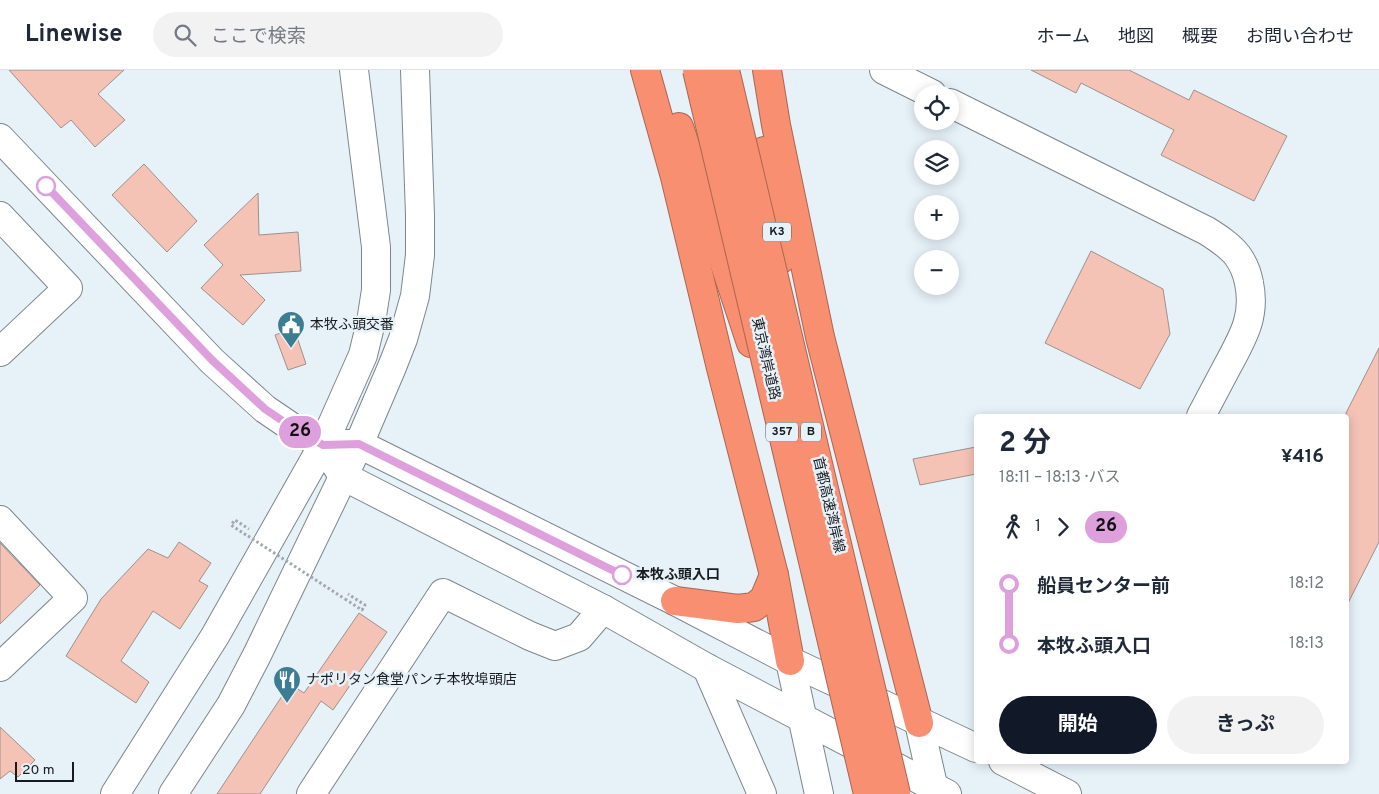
<!DOCTYPE html>
<html lang="ja">
<head>
<meta charset="utf-8">
<style>
  body { margin:0; font-family:Overpass,"Noto Sans JP",sans-serif; background:#f2f2f3; color:#1f2937; height:100vh; display:flex; flex-direction:column; font-size:19px; white-space:nowrap }
  * { box-sizing:border-box; margin:0 }
  p { font-size:16px; color:#747a83 }
  .icon { flex:none; width:28px; height:28px; fill:none; stroke:currentColor; stroke-width:2; stroke-linecap:round; stroke-linejoin:round }
  .map { position:relative; flex:1; overflow:hidden }
  .drawer { position:absolute; left:974px; top:344px; width:375px; height:350px; display:flex; flex-direction:column; background:#fff; border-radius:5px; box-shadow:0 2px 12px #0003 }
  .drawer>* { flex:none }
  .badge { padding:0 10px; border-radius:16px; font-size:18px; line-height:32px }
  .controls { position:absolute; left:914px; top:15px; display:grid; gap:10px }
  .controls a { display:grid; place-items:center; width:45px; height:45px; border-radius:50%; background:#fff; box-shadow:0 2px 12px #0003; font-size:25px }
  .scale { position:absolute; left:15px; bottom:12px; width:59px; box-sizing:border-box; padding-left:5px; border:2px solid #181b1e; border-top:0; font-size:14px; line-height:18px; white-space:nowrap; color:#181b1e; -webkit-text-stroke:4px #e7f1f8; paint-order:stroke }
  .map>.badge { position:absolute; translate:-50% -50%; box-shadow:0 0 0 2px #fff }
  .legs { display:flex; align-items:center; gap:8px; height:55px; padding:0 25px; font-size:16px }
  .legs p { margin-inline-start:auto }
  .overview { display:flex; align-items:center; justify-content:space-between; height:85px; padding:0 25px }
  h1 { font-size:28px; font-weight:700; line-height:38px }
  .cta { display:flex; gap:10px; margin-top:auto; padding:10px 25px }
  .cta a { flex:1; height:58px; border-radius:30px; background:#111827; color:#fff; font-size:20px; font-weight:700; line-height:58px; text-align:center }
  .cta a+a { background:#f2f2f3; color:#1f2937 }
  ul { padding:0 25px; list-style:none }
  li { display:flex; align-items:center; gap:18px; height:60px; font-size:19px }
  li i { display:grid; place-items:center; width:8px; height:100%; margin:0 6px; background:currentColor }
  li i::after { content:''; width:12px; height:12px; margin:-6px; border:4px solid; border-radius:50%; background:#fff }
  li p { margin-inline-start:auto }
  li:first-child i { background:linear-gradient(#0000 50%,currentColor 0) }
  li:last-child i { background:linear-gradient(currentColor 50%,#0000 0) }
  header { display:flex; align-items:center; gap:30px; box-sizing:border-box; height:70px; padding:0 25px; background:#fff; border-bottom:1px solid #e0e1e3 }
  header strong { font-size:24px }
  nav { display:flex; gap:28px; margin-inline-start:auto; font-size:18px }
  .search { width:350px; height:45px; background:#f2f2f3; display:flex; align-items:center; gap:12px; box-sizing:border-box; padding:0 18px; border-radius:28px; color:#747a83; font-size:19px }
  .map>svg:first-child { display:block }
  .building { fill:#f5c2b6; stroke:#9d918e }
  .lines { fill:none; stroke-linecap:round; stroke-linejoin:round }
  .minor-casing { stroke:#7d868d; stroke-width:30 }
  .highway-casing { stroke:#aa6653; stroke-width:30 }
  .path { stroke:#a1a9ae; stroke-width:3; stroke-dasharray:2.5 2.5; stroke-linecap:butt }
  .minor { stroke:#fff; stroke-width:28 }
  .highway { stroke:#f88f70; stroke-width:28 }
  .highway-bridge-casing { stroke:#aa6653; stroke-width:30; stroke-linecap:butt }
  .path-bridge { stroke:#a1a9ae; stroke-width:3; stroke-dasharray:2.5 2.5; stroke-linecap:butt }
  .highway-bridge { stroke:#f88f70; stroke-width:28 }
  .line-1-casing { stroke:#fff; stroke-width:11 }
  .line-1 { stroke:#dda0dd; stroke-width:8 }
  .stop-1-dot { fill:#fff; stroke:#dda0dd; stroke-width:2.5 }
  .labels { text-anchor:middle; dominant-baseline:central; stroke-width:5; stroke-linejoin:round; paint-order:stroke }
  .shield { fill:#e7f1f8; stroke:#565b5f; stroke-width:1 }
  .shield-label { font-size:12px; font-weight:bold; fill:#181b1e }
  .poi-label { font-size:14px; fill:#181b1e; stroke:#e7f1f8; text-anchor:start }
  .street-label { font-size:14px; fill:#181b1e; stroke:#e7f1f8 }
  .stop-label { font-size:14px; font-weight:bold; fill:#181b1e; stroke:#e7f1f8; text-anchor:start }
</style>
</head>
<body>
<header>
<strong>Linewise</strong>
<div class="search"><svg class="icon" aria-label="search" viewBox="0 0 24 24"><circle cx="10" cy="10" r="6"/><path d="M15 15l6 6"/></svg>ここで検索</div>
<nav><a>ホーム</a><a>地図</a><a>概要</a><a>お問い合わせ</a></nav>
</header>
<div class="map">
<svg width="1379" height="724" viewBox="0 0 1379 724">
  <rect width="100%" height="100%" fill="#e7f1f8"/>
  <g class="building">
    <path d="M9 0H124L98 24 125 50 95 77 71 50 61 58Z"/>
    <path d="M1031 0H1129L1189 30 1194 20 1287 66 1254 131 1161 85 1174 60 1081 13 1076 23Z"/>
    <path d="M144 94 197 151 167 182 112 125Z"/>
    <path d="M258 123 259 165 298 162 301 201 240 205 265 230 243 255 201 218 223 195 204 175Z"/>
    <path d="M1091 181 1163 219 1170 264 1140 319 1045 273Z"/>
    <path d="M294 258 306 294 288 300 275 265Z"/>
    <path d="M1379 278V472L1346 537V343Z"/>
    <path d="M976 377V404L920 415 913 389Z"/>
    <path d="M179 472 211 493 199 511 208 516 180 559 153 541 121 591 149 612 136 633 66 586 101 529 148 479 168 488Z"/>
    <path d="M0 473 40 515 0 554Z"/>
    <path d="M359 543 387 562 333 640 321 631 260 724H217L290 614 304 623Z"/>
    <path d="M0 657 35 690 18 707 10 701 0 709Z"/>
  </g>
  <g class="lines">
    <defs>
      <g id="minor">
        <path d="M884 0 932 24"/>
        <path d="M950 33 1207 161C1218 168 1229 175 1237 185 1243 193 1247 202 1249 213 1256 246 1243 267 1228 295 1219 312 1210 329 1201 346"/>
        <path d="M0 68 212 291 265 339 293 358 323 375 343 406 603 539 707 598 947 724"/>
        <path d="M0 146 68 218 0 282"/>
        <path d="M340 374H359L675 531 790 591 976 678"/>
        <path d="M0 450 73 528 0 597"/>
        <path d="M790 591 819 724"/>
        <path d="M707 598 762 724"/>
        <path d="M919 653 935 724"/>
        <path d="M1003 691 1067 724"/>
        <path d="M115 724 215 566 323 375 363 285 371 252 376 220V177L354 0"/>
        <path d="M173 724 231 635 257 585 359 374 392 297 403 269 415 226 420 185V145L415 0"/>
        <path d="M311 724 443 523 530 566 555 576 579 567 603 539"/>
      </g>
      <g id="highway">
        <path d="M645 0 675 107 721 298 774 505 790 591"/>
        <path d="M767 0 776 55 820 267 919 653"/>
        <path d="M679 57 751 273"/>
        <path d="M764 81 781 189"/>
        <path d="M675 531 738 539 754 537 764 529 774 505"/>
      </g>
    </defs>
    <use href="#minor" class="minor-casing"/>
    <use href="#highway" class="highway-casing"/>
    <g class="path">
      <path d="M246 465 231 455 235 450 249 459"/>
      <path d="M345 529 362 540 365 535 348 524"/>
    </g>
    <use href="#minor" class="minor"/>
    <use href="#highway" class="highway"/>
    <defs>
      <g id="highway-bridge">
        <path d="M697 0 868 724"/>
        <path d="M725 0 896 724"/>
      </g>
    </defs>
    <use href="#highway-bridge" class="highway-bridge-casing"/>
    <path class="path-bridge" d="M248 466 345 529"/>
    <use href="#highway-bridge" class="highway-bridge"/>
  </g>
  <g class="lines">
    <defs>
      <path id="line-1" d="M46 116 212 290 265 339 293 358 323 375 359 374 622 505"/>
    </defs>
    <use href="#line-1" class="line-1-casing"/>
    <use href="#line-1" class="line-1"/>
  </g>
  <defs>
    <symbol id="civic-pin" viewBox="-11 -11 22 30"><path d="M0 17L-7.5 6A9.5 9.5 0 1 1 7.5 6Z" fill="#3d7d91" stroke="#e7f1f8"/><path d="M-.6-6.5H3V-4.5H.6V-3L4-1V1h2V6H-6V1h2V-1L-.6-3ZM-1.2 2.5V6h2.4V2.5Z" fill="#fff"/></symbol>
    <symbol id="restaurant-pin" viewBox="-11 -11 22 30"><path d="M0 17L-7.5 6A9.5 9.5 0 1 1 7.5 6Z" fill="#3d7d91" stroke="#e7f1f8"/><path d="M-5-6h1v4h1v-4h1v4h1v-4h1v5L-1.5 .5V6h-2V.5L-5-1ZM5-6V6H3V1.5H1.5Q1.5-4 5-6Z" fill="#fff"/></symbol>
  </defs>
  <g fill-rule="evenodd">
    <use href="#civic-pin" x="275" y="239" width="32" height="43"/>
    <use href="#restaurant-pin" x="271" y="594" width="32" height="43"/>
  </g>
  <g class="stop-1-dot">
    <circle cx="46" cy="116" r="9"/>
    <circle cx="622" cy="505" r="9"/>
  </g>
  <g class="labels">
    <g class="shield">
      <rect x="763" y="152.5" width="28" height="19" rx="4"/>
      <rect x="766" y="352.5" width="32" height="19" rx="4"/>
      <rect x="801" y="352.5" width="20" height="19" rx="4"/>
    </g>
    <g class="shield-label">
      <text x="777" y="162">K3</text>
      <text x="782" y="362">357</text>
      <text x="811" y="362">B</text>
    </g>
    <g class="poi-label">
      <text x="310" y="255">本牧ふ頭交番</text>
      <text x="306" y="610">ナポリタン食堂パンチ本牧埠頭店</text>
    </g>
    <g class="street-label">
      <text transform="translate(765 289) rotate(77)">東京湾岸道路</text>
      <text transform="translate(828 435) rotate(77)">首都高速湾岸線</text>
    </g>
    <g class="stop-label">
      <text x="636" y="505">本牧ふ頭入口</text>
    </g>
  </g>
</svg>
<div class="controls">
<a><svg class="icon" aria-label="locate" viewBox="0 0 24 24"><circle cx="12" cy="12" r="6"/><path d="M12 2v4M12 18v4M2 12h4M18 12h4"/></svg></a>
<a><svg class="icon" aria-label="layers" viewBox="0 0 24 24"><path d="M12 4l9 5-9 5-9-5zM3 14l9 5 9-5"/></svg></a>
<a>+</a>
<a>−</a>
</div>
<div class="scale">20 m</div>
<b class="badge" style="left:300px;top:362px;background:#dda0dd;color:#111">26</b>
<section class="drawer">
<div class="overview"><div><h1>2 分</h1><p>18:11 – 18:13 · バス</p></div><b>¥416</b></div>
<div class="legs"><svg class="icon" aria-label="walk" viewBox="0 0 24 24"><circle cx="13" cy="4" r="2"/><path d="M13 8l-2 6 4 7M11 14l-3 7M7 12l3-4h3l4 4"/></svg>1<svg class="icon" aria-label="forward" viewBox="0 0 24 24"><path d="M9 5l7 7-7 7"/></svg><b class="badge" style="background:#dda0dd;color:#111">26</b></div>
<ul>
<li><i style="color:#dda0dd"></i><b>船員センター前</b><p>18:12</p></li>
<li><i style="color:#dda0dd"></i><b>本牧ふ頭入口</b><p>18:13</p></li>
</ul>
<div class="cta"><a>開始</a><a>きっぷ</a></div>
</section>
</div>
</body>
</html>
